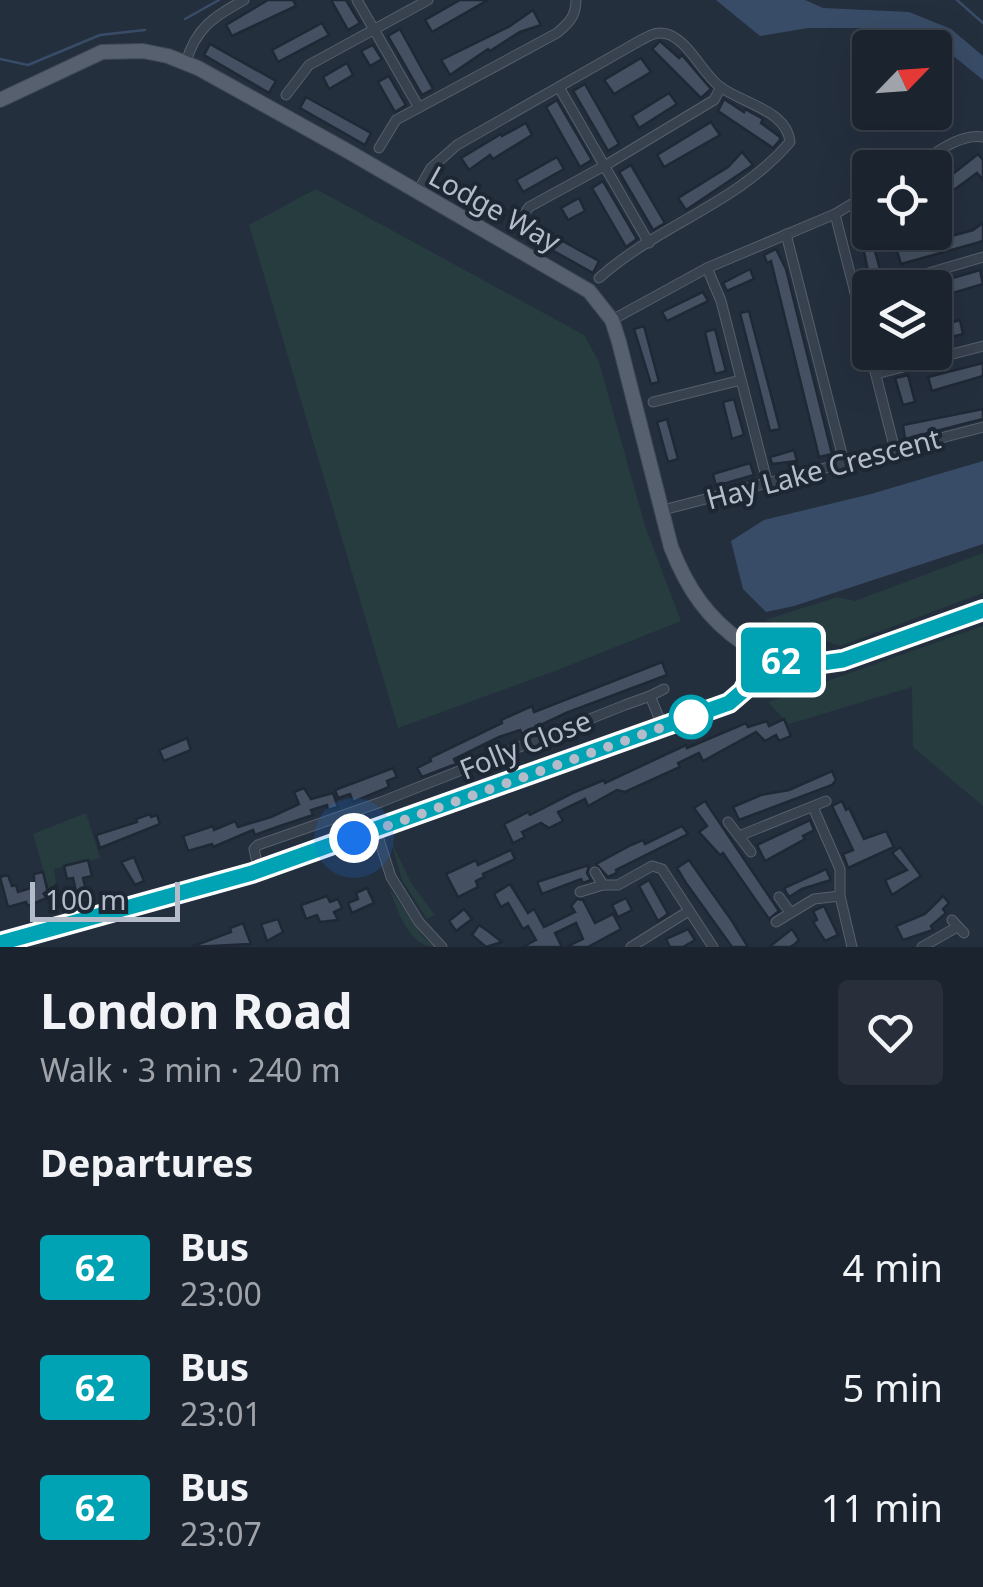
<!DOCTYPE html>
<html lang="en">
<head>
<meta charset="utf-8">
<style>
  body { margin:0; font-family:"Noto Sans",sans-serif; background:#282f3a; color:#f1f3f6; height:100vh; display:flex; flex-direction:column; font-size:38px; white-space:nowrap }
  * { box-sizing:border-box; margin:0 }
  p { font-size:32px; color:#a0a4aa }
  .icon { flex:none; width:55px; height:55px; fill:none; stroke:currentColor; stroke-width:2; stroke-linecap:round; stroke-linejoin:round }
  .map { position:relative; height:947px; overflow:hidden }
  .drawer { display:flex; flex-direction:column; background:#1b232e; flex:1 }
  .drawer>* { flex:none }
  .badge { padding:0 20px; border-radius:8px; font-size:35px; line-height:65px }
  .needle { width:65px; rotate:65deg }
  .controls { position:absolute; left:852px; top:30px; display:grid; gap:20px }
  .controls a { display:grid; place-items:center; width:100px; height:100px; border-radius:10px; background:#1b232e; box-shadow:0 10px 40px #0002,0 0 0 2px #39404a; font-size:50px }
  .scale { position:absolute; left:30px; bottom:25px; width:150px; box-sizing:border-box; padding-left:10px; border:5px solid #b4bcc9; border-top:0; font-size:28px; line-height:35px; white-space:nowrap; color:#b4bcc9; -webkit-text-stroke:8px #1d2633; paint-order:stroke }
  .you { position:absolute; width:50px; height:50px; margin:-25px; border:8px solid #fff; border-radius:50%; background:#1a73e8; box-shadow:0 0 0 15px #1a73e833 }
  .map>.badge { position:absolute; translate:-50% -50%; box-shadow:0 0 0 5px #fff }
  h2 { padding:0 40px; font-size:38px; line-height:90px }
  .round { display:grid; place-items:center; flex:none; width:105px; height:105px; border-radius:10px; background:#282f3a }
  .headline { display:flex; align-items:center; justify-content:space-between; height:170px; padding:0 40px }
  h1 { font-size:48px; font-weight:700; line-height:75px }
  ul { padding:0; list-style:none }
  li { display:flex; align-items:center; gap:30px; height:120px; padding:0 40px }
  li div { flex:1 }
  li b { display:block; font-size:38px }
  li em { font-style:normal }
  li .badge { min-width:110px; font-weight:700; text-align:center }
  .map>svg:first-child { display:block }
  .green { fill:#263c3f }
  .water { fill:#394c67 }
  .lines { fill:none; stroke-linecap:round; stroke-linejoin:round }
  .stream { stroke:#394c67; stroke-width:2.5 }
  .building { fill:#455162; stroke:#1f2835; stroke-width:2.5 }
  .street-casing { stroke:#565f6c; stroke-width:11 }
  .secondary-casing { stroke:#565f6c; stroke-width:15 }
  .primary-casing { stroke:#414a57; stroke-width:16 }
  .street { stroke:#38414e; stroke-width:9 }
  .secondary { stroke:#465061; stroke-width:12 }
  .primary { stroke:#56606e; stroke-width:14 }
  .line-casing { stroke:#fff; stroke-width:22 }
  .line { stroke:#00a3b4; stroke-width:15 }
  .walk { stroke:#b4bcc9; stroke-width:10; stroke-dasharray:0 18 }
  .stop-dot { fill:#fff; stroke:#00a3b4; stroke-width:5 }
  .labels { text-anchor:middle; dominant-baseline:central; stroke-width:8; stroke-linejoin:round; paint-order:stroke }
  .street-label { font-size:28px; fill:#b4bcc9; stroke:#1d2633 }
</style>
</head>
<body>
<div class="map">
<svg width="983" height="947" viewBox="0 0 983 947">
  <rect width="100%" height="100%" fill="#242f3e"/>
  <g class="green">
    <path d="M316 189 584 335 599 362 645 526 681 621 555 671 398 728 249 225Z"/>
    <path d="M983 553V593L840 646 765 620 837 597 855 601Z"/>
    <path d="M983 626V806L913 747 912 687 789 724 768 702Z"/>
    <path d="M86 813 100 858 54 869 59 905 54 907 33 834Z"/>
    <path d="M392 843 411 883 435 915 427 919 402 880Z"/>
    <path d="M389 888 424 938 435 947C409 947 397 909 389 888Z"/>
  </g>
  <g class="water">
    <path d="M716 0H805L823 8 909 12 951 29 983 56V80L925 33H907L891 44 894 32 886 28H808L760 36Z"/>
    <path d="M983 461V544L794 606 766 612 743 589 731 541 764 520 871 494Z"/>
  </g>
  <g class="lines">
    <g class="stream">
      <path d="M957 0 983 23"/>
      <path d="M185 19 219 0"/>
      <path d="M0 59 28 65 100 35 145 30"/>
    </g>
  </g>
  <g class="building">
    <path d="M268 0H293L296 6 232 36 226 25Z"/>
    <path d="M331 0H346L360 23 348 30Z"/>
    <path d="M460 0H488L432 32 425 20Z"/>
    <path d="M533 10 541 25 520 32 490 51 488 49 450 75 441 60 510 26Z"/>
    <path d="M322 23 329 35 278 62 272 50Z"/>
    <path d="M400 29 433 89 422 95 388 36Z"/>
    <path d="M660 41 679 58 682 55 711 89 701 98 652 49Z"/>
    <path d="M210 44 276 81 269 93 204 55Z"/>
    <path d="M373 45 382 59 370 66 361 51Z"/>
    <path d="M641 58 651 72 614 94 604 80Z"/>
    <path d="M347 63 353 75 329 89 323 77Z"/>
    <path d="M389 76 406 105 395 112 378 82Z"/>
    <path d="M585 84 619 144 608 151 573 91Z"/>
    <path d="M669 93 677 104 639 128 632 116Z"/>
    <path d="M306 97 371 133 365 145 300 108Z"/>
    <path d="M724 99 744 112 745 109 763 119 761 123 780 137V140L773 148 718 111Z"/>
    <path d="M557 100 592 160 580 167 546 107Z"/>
    <path d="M711 122 720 135 664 167 657 155Z"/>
    <path d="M526 123 532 135 493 159 490 155 469 170 461 158 501 134 502 136Z"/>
    <path d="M742 152 753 165 686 210 678 198 728 167Z"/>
    <path d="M978 154 983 160V180L977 173 935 204V188Z"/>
    <path d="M557 157 564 169 523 192 516 180Z"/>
    <path d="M631 165 665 223 653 230 619 172Z"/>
    <path d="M447 178 508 211 501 223 441 190Z"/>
    <path d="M603 181 637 239 626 247 592 188Z"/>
    <path d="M579 198 585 211 568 220 561 208Z"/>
    <path d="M870 216V232L882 277 870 280 857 219Z"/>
    <path d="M983 223V240L980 242 901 264 897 251 973 230Z"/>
    <path d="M539 228 599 261 593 273 532 239Z"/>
    <path d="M776 249 786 269 832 454 819 457 771 261 767 263 764 255Z"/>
    <path d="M750 269 754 279 727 291 723 283Z"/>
    <path d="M980 270 983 284 936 298 932 284Z"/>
    <path d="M703 292 708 301 667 321 662 312Z"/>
    <path d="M749 311 780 429 770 431 740 313Z"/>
    <path d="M960 320 963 334 935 341V327Z"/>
    <path d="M644 326 659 382 651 384 634 329Z"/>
    <path d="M715 329 726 371 715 374 705 332Z"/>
    <path d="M983 363V376L932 391 928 377Z"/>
    <path d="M908 375 915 402 903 405 895 378Z"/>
    <path d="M734 399 744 435 732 439 723 402Z"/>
    <path d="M983 409V419L905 439 903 425Z"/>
    <path d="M667 419 678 459 668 462 657 422Z"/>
    <path d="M794 450 797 461 772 464 770 457Z"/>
    <path d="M750 463 754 475 716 486 713 474Z"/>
    <path d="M662 662 667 675 566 713 522 734 520 730 499 737 454 759 456 764 422 777 417 768 431 761 430 758 502 723 501 720 532 706 534 712Z"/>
    <path d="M784 719 791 736 779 741 776 735 765 741 756 732 703 761 699 753 678 763 680 767 625 792 617 790 588 806 585 799 558 812 563 821 549 828 541 823 522 832 525 837 513 843 504 824 528 812 530 815 575 792 604 780 605 783 686 745 687 748 746 723 748 727 767 721 769 726Z"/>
    <path d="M187 738 191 750 164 761 159 750Z"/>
    <path d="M393 768 397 777 387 781 389 787 353 802 350 794 338 798 335 790Z"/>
    <path d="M832 771 836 780 832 785 739 820 733 807 761 795 789 790Z"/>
    <path d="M304 788 311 799 333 793 338 807 328 810 327 805 311 810 313 815 277 827 255 835 253 830 213 847 212 844 188 851 183 836 213 826 214 830 235 821 238 827 271 817 299 804 294 792Z"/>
    <path d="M705 801 779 911 769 919 723 853 720 855 699 832 707 826 694 808Z"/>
    <path d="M842 801 846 810 849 808 864 839 886 831 894 847 848 868 843 854 853 850 832 806Z"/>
    <path d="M150 814 151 817 157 815 160 824 100 848 96 835 137 822 136 819Z"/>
    <path d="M810 820 814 830 803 836 805 839 765 861 757 845Z"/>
    <path d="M682 826 688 834 616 870 617 873 608 877 596 864 631 845 643 840 645 844Z"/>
    <path d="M900 847 921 876 892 895 885 880 907 870 892 853Z"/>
    <path d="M511 850 515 859 483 874 484 877 476 881 478 887 458 897 446 874 476 860 478 865Z"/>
    <path d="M134 857 144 881 135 885 121 862Z"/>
    <path d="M88 860 92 876 83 878 89 902 79 905 73 878 67 879 64 866Z"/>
    <path d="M689 860 732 921 748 947H732L686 883 677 868Z"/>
    <path d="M589 865 587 873 591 880 583 883 581 879 542 894 537 882Z"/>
    <path d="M826 869 831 880 802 889 789 897 786 892 784 888Z"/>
    <path d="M43 872 49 897 28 906 26 902 8 907 0 877 8 875 12 886 16 885 18 892 34 887V874Z"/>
    <path d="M649 880 668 914 658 921 639 886Z"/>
    <path d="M510 884 528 913 534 909 544 927 575 912 571 906 577 899 583 900 595 923 613 914 621 929 588 947H566L583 939 576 923 555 933 562 947H522L536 940 528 926 523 929 508 903 501 907 494 894Z"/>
    <path d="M367 888 374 903 352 913 348 903 358 899 356 893Z"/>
    <path d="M327 896 330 902 338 899 342 908 334 912 338 920 320 922 317 915 306 919 301 905Z"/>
    <path d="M943 896 949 903 943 909 946 913 931 926 933 930 903 940 896 926 925 914Z"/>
    <path d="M626 898 632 910 618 917 612 905Z"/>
    <path d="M824 906 838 935 825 941 813 922 817 920 813 911Z"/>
    <path d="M464 909 472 919 456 931 449 921Z"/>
    <path d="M278 919 283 932 267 941 261 924Z"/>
    <path d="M243 923 251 944 191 947 231 932 230 928Z"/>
    <path d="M479 925 488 931 502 942 486 947 472 935Z"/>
    <path d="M688 929 695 940 683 947H670L666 939Z"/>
    <path d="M792 929 799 940 795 944 790 947H769Z"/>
  </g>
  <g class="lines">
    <defs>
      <g id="street">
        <path d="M357 0 418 106"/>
        <path d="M186 62C196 28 213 17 244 0"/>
        <path d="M560 89 649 243"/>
        <path d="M286 95 309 65 428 0"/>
        <path d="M379 148 396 120 557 33C569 23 576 16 576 0"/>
        <path d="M913 168C933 155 959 133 983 137"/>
        <path d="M417 193 431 168 457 145 641 40C651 35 659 30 670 35 690 44 702 72 719 86 741 103 787 110 790 142 737 204 658 225 599 278"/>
        <path d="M835 214 870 352"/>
        <path d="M517 225 529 207 606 165 714 100 721 87"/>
        <path d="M786 234 844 462"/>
        <path d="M707 268 721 301 767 481"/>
        <path d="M878 288 983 257"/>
        <path d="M612 320 707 268 835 214 870 193"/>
        <path d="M870 352 895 450"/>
        <path d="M876 374 983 346"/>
        <path d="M653 402 741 380"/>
        <path d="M663 510 983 427"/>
        <path d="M650 696 664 689"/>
        <path d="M813 807 840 869V896L852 947"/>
        <path d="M728 822 751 852"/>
        <path d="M376 830 391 877 419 922 442 947"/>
        <path d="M739 836 826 801"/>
        <path d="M259 871 254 849 258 845 381 802 625 705 650 696 663 727"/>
        <path d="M595 872 603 885H618L652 866 662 869 713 947"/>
        <path d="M580 892 603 885"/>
        <path d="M779 897 790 912"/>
        <path d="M952 920 964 933"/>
        <path d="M776 922 814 899 840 896"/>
        <path d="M631 947 687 912"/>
        <path d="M922 947 957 927"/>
      </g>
      <path id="secondary" d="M0 943 252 873 729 703 743 691 762 655"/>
      <path id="primary" d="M0 100 102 52 143 51 168 56 198 68 344 149 589 291 612 320 619 342 671 547C687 588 707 618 743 643 818 692 909 636 983 610"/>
    </defs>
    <use href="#street" class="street-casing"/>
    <use href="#secondary" class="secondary-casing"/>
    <use href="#primary" class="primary-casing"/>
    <use href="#street" class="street"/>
    <use href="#secondary" class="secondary"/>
    <use href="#primary" class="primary"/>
  </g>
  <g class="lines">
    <defs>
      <path id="line" d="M0 943 252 873 729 703 743 691 762 655 815 664 843 660 983 610"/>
    </defs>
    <use href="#line" class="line-casing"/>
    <use href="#line" class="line"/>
    <path class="walk" d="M354 838 691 717"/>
  </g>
  <circle class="stop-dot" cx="691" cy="717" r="20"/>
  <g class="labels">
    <g class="street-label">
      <text transform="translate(495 208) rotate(29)">Lodge Way</text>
      <text transform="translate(823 468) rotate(-15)">Hay Lake Crescent</text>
      <text transform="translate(525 744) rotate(-22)">Folly Close</text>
    </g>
  </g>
</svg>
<div class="controls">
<a><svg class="needle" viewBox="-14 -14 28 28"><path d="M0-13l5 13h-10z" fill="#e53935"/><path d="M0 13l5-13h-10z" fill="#a0a4aa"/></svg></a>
<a><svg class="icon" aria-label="locate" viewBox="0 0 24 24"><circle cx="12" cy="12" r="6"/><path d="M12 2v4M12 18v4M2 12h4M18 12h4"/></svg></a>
<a><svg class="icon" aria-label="layers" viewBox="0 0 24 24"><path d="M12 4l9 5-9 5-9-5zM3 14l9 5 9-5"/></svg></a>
</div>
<div class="scale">100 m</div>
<div class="you" style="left:354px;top:838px"></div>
<b class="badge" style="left:781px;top:660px;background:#00a3b4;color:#fff">62</b>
</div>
<section class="drawer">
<div class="headline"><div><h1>London Road</h1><p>Walk · 3 min · 240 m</p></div><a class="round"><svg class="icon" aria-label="heart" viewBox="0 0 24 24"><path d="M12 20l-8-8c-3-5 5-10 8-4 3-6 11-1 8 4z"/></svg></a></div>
<h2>Departures</h2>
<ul>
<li><span class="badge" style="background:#00a3b4;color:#fff">62</span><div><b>Bus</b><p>23:00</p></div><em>4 min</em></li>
<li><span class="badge" style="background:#00a3b4;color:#fff">62</span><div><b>Bus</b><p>23:01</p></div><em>5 min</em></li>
<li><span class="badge" style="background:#00a3b4;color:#fff">62</span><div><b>Bus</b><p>23:07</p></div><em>11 min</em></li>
</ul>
</section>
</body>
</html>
